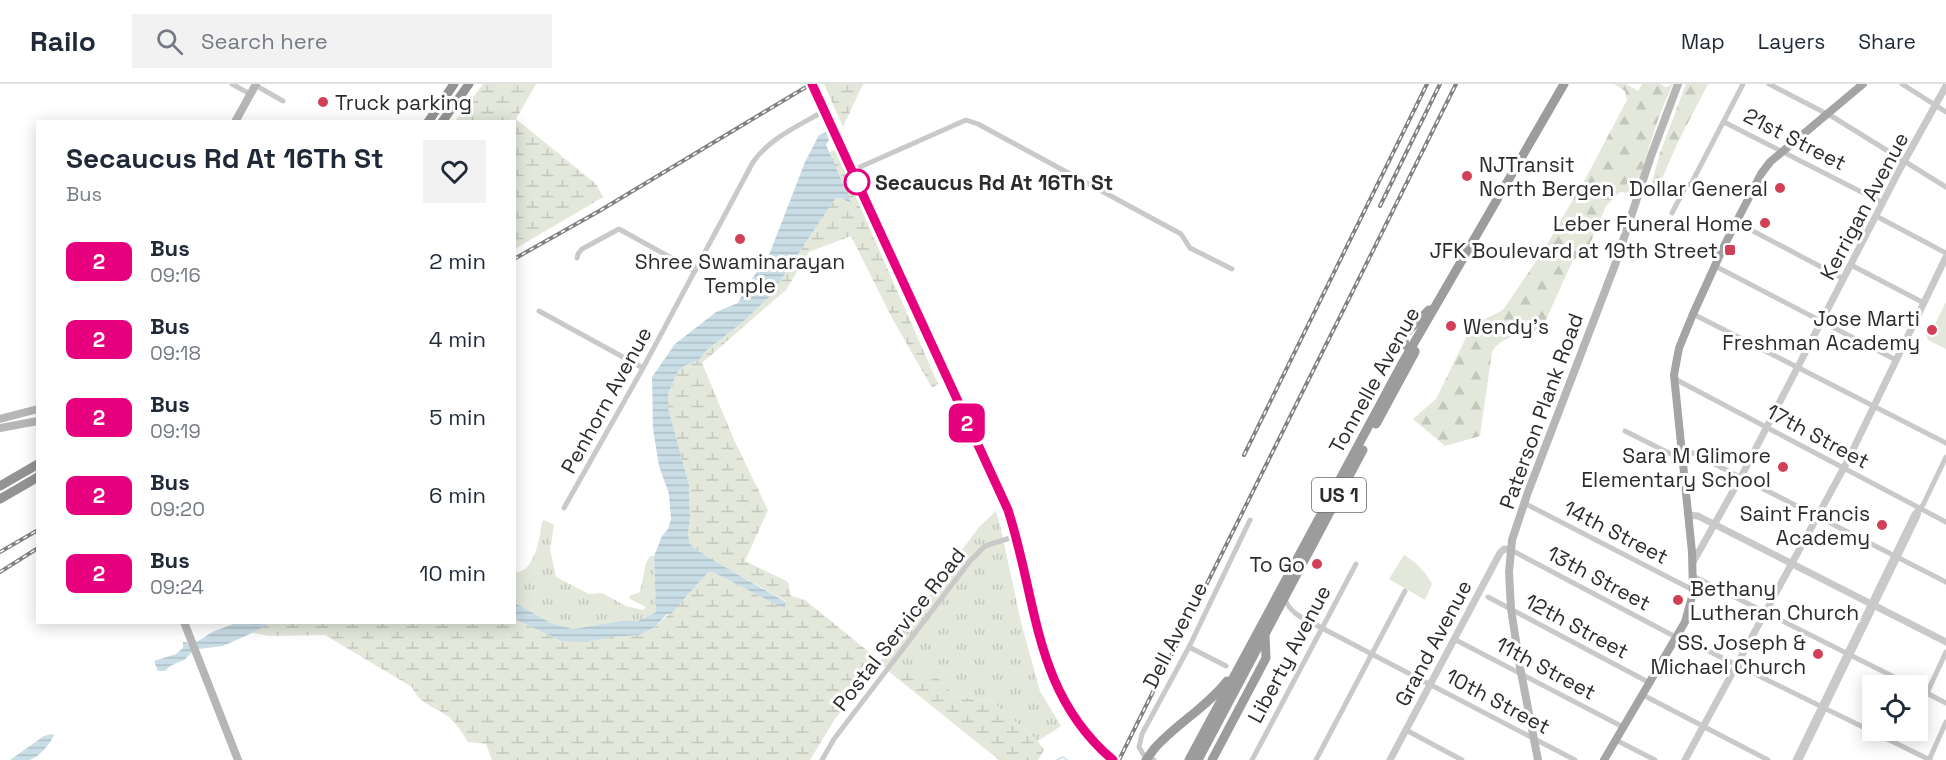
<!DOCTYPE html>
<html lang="en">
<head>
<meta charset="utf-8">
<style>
  body { margin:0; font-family:"Space Grotesk",sans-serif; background:#f2f2f3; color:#1f2937; height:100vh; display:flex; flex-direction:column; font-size:22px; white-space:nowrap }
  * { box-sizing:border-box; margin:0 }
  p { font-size:20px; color:#747a83 }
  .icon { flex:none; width:33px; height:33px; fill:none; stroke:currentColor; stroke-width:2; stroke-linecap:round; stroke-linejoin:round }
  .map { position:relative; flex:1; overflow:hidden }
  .drawer { position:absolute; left:36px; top:36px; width:480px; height:504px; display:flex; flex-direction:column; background:#fff; border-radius:0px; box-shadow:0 3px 15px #0003 }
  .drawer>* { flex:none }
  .badge { padding:0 12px; border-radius:9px; font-size:21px; line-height:39px }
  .tools { position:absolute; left:1862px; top:591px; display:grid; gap:12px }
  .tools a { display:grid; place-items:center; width:66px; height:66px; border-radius:0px; background:#fff; box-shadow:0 3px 15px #0003; font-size:30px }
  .map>.badge { position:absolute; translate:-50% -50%; box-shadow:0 0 0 3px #fff }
  .round { display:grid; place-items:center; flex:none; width:63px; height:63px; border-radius:0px; background:#f2f2f3 }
  .summary { display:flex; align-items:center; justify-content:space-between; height:102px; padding:0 30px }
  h1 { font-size:28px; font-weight:700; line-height:45px }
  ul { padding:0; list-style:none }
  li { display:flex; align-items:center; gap:18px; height:78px; padding:0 30px }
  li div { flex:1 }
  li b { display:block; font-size:22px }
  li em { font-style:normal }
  li .badge { min-width:66px; font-weight:700; text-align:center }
  header { display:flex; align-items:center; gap:36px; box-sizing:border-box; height:84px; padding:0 30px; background:#fff; border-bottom:2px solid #e0e1e3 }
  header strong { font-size:28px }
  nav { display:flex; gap:33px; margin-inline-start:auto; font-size:21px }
  .search { width:420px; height:54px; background:#f2f2f3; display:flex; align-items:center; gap:15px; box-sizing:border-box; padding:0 21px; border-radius:0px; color:#747a83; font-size:22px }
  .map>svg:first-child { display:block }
  .grass { fill:url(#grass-tufts) }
  .forest { fill:url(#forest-firs) }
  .wetland { fill:url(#wetland-marsh) }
  .park { fill:#e3e8db }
  .water { fill:url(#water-rules) }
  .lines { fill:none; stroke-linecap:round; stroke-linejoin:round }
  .stream { stroke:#c9dde6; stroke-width:1.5 }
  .minor { stroke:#c9c9c9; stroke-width:5 }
  .tertiary { stroke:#c9c9c9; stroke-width:7 }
  .secondary { stroke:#b6b6b6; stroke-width:8 }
  .primary { stroke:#a4a4a4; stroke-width:8 }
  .trunk { stroke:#9c9c9c; stroke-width:9 }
  .motorway { stroke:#939393; stroke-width:9 }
  .rail-casing { stroke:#818181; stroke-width:4 }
  .rail { stroke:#fff; stroke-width:1.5; stroke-dasharray:4.5; stroke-linecap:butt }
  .trunk-bridge { stroke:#9c9c9c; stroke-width:9 }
  .line-casing { stroke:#fff; stroke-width:14 }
  .line { stroke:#e6007e; stroke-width:9 }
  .poi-dot { fill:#d14057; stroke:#fff; stroke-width:2 }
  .stop-dot { fill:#fff; stroke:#e6007e; stroke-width:3 }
  .labels { text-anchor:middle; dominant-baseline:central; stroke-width:6; stroke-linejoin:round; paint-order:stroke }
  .shield { fill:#fff; stroke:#6b6b6b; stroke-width:1.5 }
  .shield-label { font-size:20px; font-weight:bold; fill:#2c2c2c }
  .poi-label { font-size:21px; fill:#2c2c2c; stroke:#fff; text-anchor:end }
  .street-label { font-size:21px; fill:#2c2c2c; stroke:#fff }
  .stop-label { font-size:21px; font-weight:bold; fill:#2c2c2c; stroke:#fff; text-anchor:start }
</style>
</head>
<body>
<header>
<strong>Railo</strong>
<div class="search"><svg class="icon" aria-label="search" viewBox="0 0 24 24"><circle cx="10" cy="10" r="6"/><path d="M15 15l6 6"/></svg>Search here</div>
<nav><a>Map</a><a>Layers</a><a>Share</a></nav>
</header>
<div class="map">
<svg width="1946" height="676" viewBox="0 0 1946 676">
  <defs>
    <pattern id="grass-tufts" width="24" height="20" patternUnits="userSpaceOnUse" patternTransform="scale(1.5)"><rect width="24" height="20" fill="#e3e8db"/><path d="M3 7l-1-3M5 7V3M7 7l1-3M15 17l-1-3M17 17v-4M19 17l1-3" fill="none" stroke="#c3c7bc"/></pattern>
    <pattern id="forest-firs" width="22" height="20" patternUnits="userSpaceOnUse" patternTransform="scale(1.5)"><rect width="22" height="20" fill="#e3e8db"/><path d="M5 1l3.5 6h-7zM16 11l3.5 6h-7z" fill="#c3c7bc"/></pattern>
    <pattern id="wetland-marsh" width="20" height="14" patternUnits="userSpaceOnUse" patternTransform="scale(1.5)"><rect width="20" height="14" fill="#e3e8db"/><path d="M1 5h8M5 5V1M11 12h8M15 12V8" fill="none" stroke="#c3c7bc"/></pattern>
    <pattern id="water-rules" width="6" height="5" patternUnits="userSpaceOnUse" patternTransform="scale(1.5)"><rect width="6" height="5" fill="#c9dde6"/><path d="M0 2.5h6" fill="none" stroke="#adbec5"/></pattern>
  </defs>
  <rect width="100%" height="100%" fill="#fff"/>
  <g class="grass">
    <path d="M996 427 1000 441 1021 538 1040 607 1061 642 1038 657 991 617 954 612 941 596 887 586 880 577 979 443Z"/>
    <path d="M544 436 554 441 550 465 556 493 589 510 602 509 626 522 643 526 646 523 630 515 629 512 640 508 646 479 650 472H654L656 528 638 537H620L573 545 551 539 515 519V488C534 490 540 454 542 438Z"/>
  </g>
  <g class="forest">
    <path d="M1614 0H1626L1638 7 1642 0H1660L1666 3 1673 0C1656 35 1646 72 1636 110L1620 108 1606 122 1590 160 1572 178 1542 245C1525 250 1502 251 1492 268L1480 352 1445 362 1413 335 1436 315 1474 237H1481L1503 226 1545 164 1590 86 1627 16 1625 7Z"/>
    <path d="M1686 0H1708L1678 58 1653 115 1648 112 1660 69Z"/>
  </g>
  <g class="wetland">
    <path d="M483 0H536L516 35 596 100 603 113 515 165 514 38 455 37Z"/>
    <path d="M824 0H863L843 43Z"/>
    <path d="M835 65 938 300 932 304 892 234 851 152 809 168 786 206 702 279 735 358 768 426 745 477 788 498 791 512 805 516 880 577 835 635 810 676H492L486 660 468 658C463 651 458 641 451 635 438 623 420 622 412 603L325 551 270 552 252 549 270 539 514 538 515 535 561 557 638 551 655 543 684 516 707 488H713L781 523H785L786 517 730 486 698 467 690 460 688 451 690 432 689 401 668 324V310L678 287 684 282 699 276 707 266 745 236 770 212 835 115 842 114 850 120 829 69Z"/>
    <path d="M887 586H917L941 596 954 612 991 617 1038 657 1044 666 1038 676H999Z"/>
  </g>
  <g class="park">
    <path d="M1946 218V265L1928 256 1926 250 1927 247 1932 246Z"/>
    <path d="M1404 471C1417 479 1425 487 1432 500L1425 516 1389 495Z"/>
  </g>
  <g class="water">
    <path d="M826 48 829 56 826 61 852 121 842 114 835 115 770 212 745 236 707 266 699 276 684 282 678 287 668 310V324L689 401 690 432 688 451 690 460 698 467 730 486 786 518 785 523H781L713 488H708L671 530H667L655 543 639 551 612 553 586 558 561 557 515 535V519L551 539 573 545 620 537H638L656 528 654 472 662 452 668 445 671 435 669 410 659 382 653 345 652 293 675 260 716 228 738 219 746 203 769 171 805 78 819 51Z"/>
    <path d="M236 539H270L252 549 223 562 199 565 191 569 184 576 170 582 165 587H158L154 577 176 570 183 564V558H186L189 561C200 558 207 550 217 546 224 544 230 541 236 539Z"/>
    <path d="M52 650 54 651C50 660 40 672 30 676 24 676 16 676 10 676L44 652Z"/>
  </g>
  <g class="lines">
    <path class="stream" d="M1057 676 1063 673 1067 676"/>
    <g class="minor">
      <path d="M232 0 250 10"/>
      <path d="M1769 0 1833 33 1946 103"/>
      <path d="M1902 0 1946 28"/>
      <path d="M255 1 283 17"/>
      <path d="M1724 38 1883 119"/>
      <path d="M851 87 966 36 978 40 1181 150 1190 164 1232 185"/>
      <path d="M1672 129 1686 102 1691 100 1743 0"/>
      <path d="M1876 132 1946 169"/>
      <path d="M1736 138 1844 195"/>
      <path d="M577 174 578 170 582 165 619 145 695 187"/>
      <path d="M1851 181 1924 219"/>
      <path d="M1715 182 1896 276"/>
      <path d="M539 227 643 284"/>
      <path d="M1693 230 1946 359"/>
      <path d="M1675 295 1946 438"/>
      <path d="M1625 347 1683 376"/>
      <path d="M1682 366 1689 367 1946 498"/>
      <path d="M1524 419 1693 506"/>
      <path d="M564 424 643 284 753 78C770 54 798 42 824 27"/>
      <path d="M1511 466 1670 550 1686 556 1930 676"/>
      <path d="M1693 492 1912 602"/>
      <path d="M1488 513 1650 599"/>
      <path d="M1285 515C1290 530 1305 535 1318 542L1575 676"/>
      <path d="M1454 555 1623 643"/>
      <path d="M1189 563 1226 582"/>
      <path d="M1917 604 1946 619"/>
      <path d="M1927 609 1946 568"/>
      <path d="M1643 611 1768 676"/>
      <path d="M1406 646 1462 676"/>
      <path d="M1616 656 1655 676"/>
      <path d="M822 676 834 655 970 477 985 462 1016 452"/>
      <path d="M1154 676 1143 670 1139 663 1142 650 1189 563 1250 436"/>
      <path d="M1252 676 1356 480"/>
      <path d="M1316 676 1405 507"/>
      <path d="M1795 676 1914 430 1923 421 1946 373"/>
      <path d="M1800 676 1918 432 1919 426"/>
      <path d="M1929 676 1946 638"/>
    </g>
    <g class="tertiary">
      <path d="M1688 431 1698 432 1946 558"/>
      <path d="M1692 480 1741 393 1901 83 1946 2"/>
      <path d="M1390 676 1500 469 1504 465 1511 466"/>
      <path d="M1685 676 1847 378 1946 173"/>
    </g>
    <g class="secondary">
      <path d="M812 0 1008 426C1038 517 1033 608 1113 676"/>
      <path d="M235 38 256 0"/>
      <path d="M0 335 38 325"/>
      <path d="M0 344 38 337"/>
      <path d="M184 538 238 676"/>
      <path d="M1538 676 1520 583 1511 525 1509 488 1512 456 1528 408 1615 181 1651 72 1678 0"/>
    </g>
    <path class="primary" d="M1604 676 1685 538 1693 509 1692 468 1674 291 1679 264 1693 230 1723 164 1761 90 1770 78 1863 0"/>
    <g class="trunk">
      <path d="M1415 267 1405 261 1403 252 1429 226"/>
      <path d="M1376 340 1415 268"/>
      <path d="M1154 665C1176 640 1206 624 1227 597"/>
      <path d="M1189 676 1403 278 1564 0"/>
      <path d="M1198 676 1363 366"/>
      <path d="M1212 676 1266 574 1265 551"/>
    </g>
    <g class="motorway">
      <path d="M428 38 454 0"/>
      <path d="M442 38 469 0"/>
      <path d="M0 402 38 380"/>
      <path d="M0 415 38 393"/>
    </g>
    <defs>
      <g id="rail">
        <path d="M1380 122 1440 0"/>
        <path d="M514 175 601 126 811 0"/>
        <path d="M1244 371 1427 0"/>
        <path d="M0 468 38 446"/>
        <path d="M0 488 38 464"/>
        <path d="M1119 676 1456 0"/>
      </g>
    </defs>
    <use href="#rail" class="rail-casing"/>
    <use href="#rail" class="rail"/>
    <path class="trunk-bridge" d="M1146 676 1154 665"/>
  </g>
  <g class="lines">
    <defs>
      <path id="line" d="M812 0 1008 426C1038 518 1033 608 1113 676"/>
    </defs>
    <use href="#line" class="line-casing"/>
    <use href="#line" class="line"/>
  </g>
  <g class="poi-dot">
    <circle cx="323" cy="18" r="6"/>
    <circle cx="1467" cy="92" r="6"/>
    <circle cx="1780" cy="104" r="6"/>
    <circle cx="1765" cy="139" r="6"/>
    <circle cx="740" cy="155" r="6"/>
    <rect x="1724" y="160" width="12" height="12" rx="3"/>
    <circle cx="1451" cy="242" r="6"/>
    <circle cx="1932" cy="246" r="6"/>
    <circle cx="1783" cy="383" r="6"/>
    <circle cx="1882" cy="441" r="6"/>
    <circle cx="1317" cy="480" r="6"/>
    <circle cx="1678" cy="516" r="6"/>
    <circle cx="1818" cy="570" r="6"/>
  </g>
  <circle class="stop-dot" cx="857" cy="98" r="12"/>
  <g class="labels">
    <rect class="shield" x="1312" y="394" width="54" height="34" rx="4.5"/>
    <g class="shield-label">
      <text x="1339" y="411">US 1</text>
    </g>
    <g class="poi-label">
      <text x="335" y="18" text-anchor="start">Truck parking</text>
      <text x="1479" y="80" text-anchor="start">NJTransit<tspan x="1479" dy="24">North Bergen</tspan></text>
      <text x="1768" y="104">Dollar General</text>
      <text x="1753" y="139">Leber Funeral Home</text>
      <text x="1718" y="166">JFK Boulevard at 19th Street</text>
      <text x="740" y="177" text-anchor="middle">Shree Swaminarayan<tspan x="740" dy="24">Temple</tspan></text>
      <text x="1920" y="234">Jose Marti<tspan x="1920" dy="24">Freshman Academy</tspan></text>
      <text x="1463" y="242" text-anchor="start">Wendy's</text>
      <text x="1771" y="371">Sara M Glimore<tspan x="1771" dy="24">Elementary School</tspan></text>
      <text x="1870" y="429">Saint Francis<tspan x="1870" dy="24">Academy</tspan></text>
      <text x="1305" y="480">To Go</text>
      <text x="1690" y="504" text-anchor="start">Bethany<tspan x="1690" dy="24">Lutheran Church</tspan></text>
      <text x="1806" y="558">SS. Joseph &amp;<tspan x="1806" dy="24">Michael Church</tspan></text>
    </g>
    <g class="street-label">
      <text transform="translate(1795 55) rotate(27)">21st Street</text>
      <text transform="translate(1864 122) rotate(-62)">Kerrigan Avenue</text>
      <text transform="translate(1374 296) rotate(-61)">Tonnelle Avenue</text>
      <text transform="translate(606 316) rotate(-61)">Penhorn Avenue</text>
      <text transform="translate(1541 327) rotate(-70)">Paterson Plank Road</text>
      <text transform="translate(1818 352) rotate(28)">17th Street</text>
      <text transform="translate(1616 448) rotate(27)">14th Street</text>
      <text transform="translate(1599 494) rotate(28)">13th Street</text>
      <text transform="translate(1577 542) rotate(28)">12th Street</text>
      <text transform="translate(899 545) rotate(-52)">Postal Service Road</text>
      <text transform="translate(1175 551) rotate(-63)">Dell Avenue</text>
      <text transform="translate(1433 559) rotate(-62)">Grand Avenue</text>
      <text transform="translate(1289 570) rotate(-62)">Liberty Avenue</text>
      <text transform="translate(1546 584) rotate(28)">11th Street</text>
      <text transform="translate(1498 617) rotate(28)">10th Street</text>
    </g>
    <g class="stop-label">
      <text x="875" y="98">Secaucus Rd At 16Th St</text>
    </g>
  </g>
</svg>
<div class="tools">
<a><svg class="icon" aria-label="locate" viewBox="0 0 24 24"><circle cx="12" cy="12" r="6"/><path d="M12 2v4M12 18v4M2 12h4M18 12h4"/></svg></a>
</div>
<b class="badge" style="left:967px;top:339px;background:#e6007e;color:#fff">2</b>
<section class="drawer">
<div class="summary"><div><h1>Secaucus Rd At 16Th St</h1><p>Bus</p></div><a class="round"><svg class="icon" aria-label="heart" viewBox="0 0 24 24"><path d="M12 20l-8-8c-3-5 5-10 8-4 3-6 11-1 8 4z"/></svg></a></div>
<ul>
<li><span class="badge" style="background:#e6007e;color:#fff">2</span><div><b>Bus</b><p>09:16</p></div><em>2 min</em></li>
<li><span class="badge" style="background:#e6007e;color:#fff">2</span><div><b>Bus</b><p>09:18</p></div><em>4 min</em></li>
<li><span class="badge" style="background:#e6007e;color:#fff">2</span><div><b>Bus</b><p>09:19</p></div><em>5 min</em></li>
<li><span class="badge" style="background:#e6007e;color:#fff">2</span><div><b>Bus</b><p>09:20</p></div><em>6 min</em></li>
<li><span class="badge" style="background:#e6007e;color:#fff">2</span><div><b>Bus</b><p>09:24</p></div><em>10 min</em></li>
</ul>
</section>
</div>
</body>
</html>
